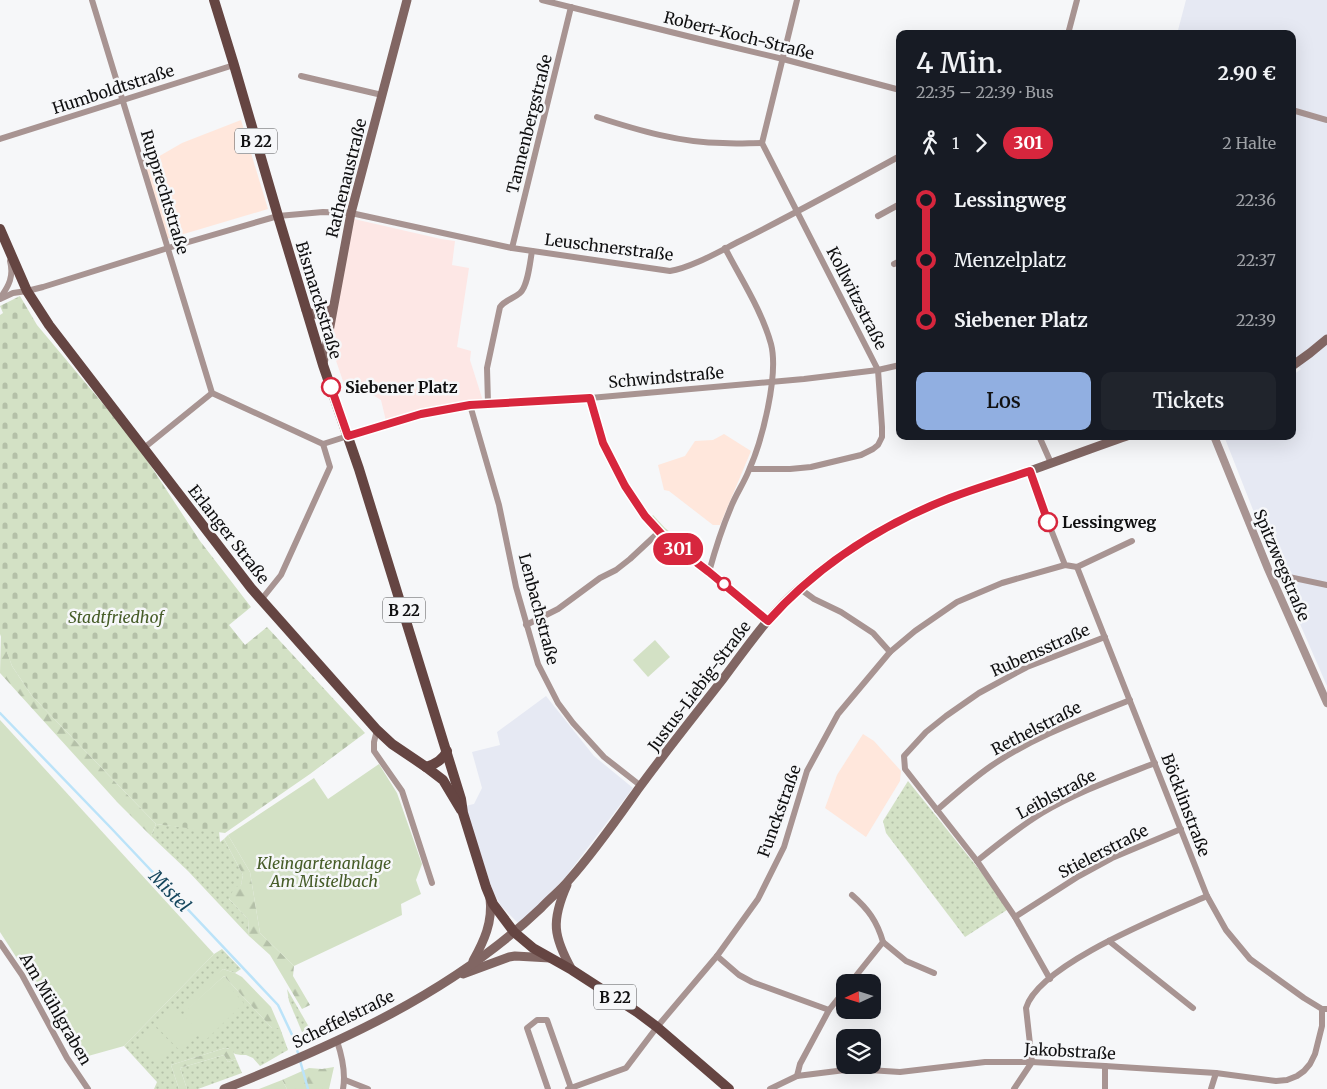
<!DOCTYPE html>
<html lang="de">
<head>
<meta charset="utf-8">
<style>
  body { margin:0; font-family:Merriweather,serif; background:#20242c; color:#f1f3f6; height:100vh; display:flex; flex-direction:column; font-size:19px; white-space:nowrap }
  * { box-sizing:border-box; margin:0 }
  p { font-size:16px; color:#9ea1a6 }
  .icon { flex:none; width:28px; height:28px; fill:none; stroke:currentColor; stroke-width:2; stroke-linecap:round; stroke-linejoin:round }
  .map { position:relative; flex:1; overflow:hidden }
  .details { position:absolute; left:896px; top:30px; width:400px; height:410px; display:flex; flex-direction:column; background:#171b24; border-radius:10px; box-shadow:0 5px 20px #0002 }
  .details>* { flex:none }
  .badge { padding:0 10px; border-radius:16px; font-size:18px; line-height:32px }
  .needle { width:32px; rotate:266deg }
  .buttons { position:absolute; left:836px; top:974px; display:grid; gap:10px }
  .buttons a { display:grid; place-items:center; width:45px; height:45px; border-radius:10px; background:#171b24; box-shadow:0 5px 20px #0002; font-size:25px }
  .map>.badge { position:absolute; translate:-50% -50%; box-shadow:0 0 0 2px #fff }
  .legs { display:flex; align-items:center; gap:8px; height:55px; padding:0 20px; font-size:16px }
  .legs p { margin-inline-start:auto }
  .head { display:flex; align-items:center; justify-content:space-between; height:85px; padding:0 20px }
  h1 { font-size:28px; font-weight:600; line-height:38px }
  .action { display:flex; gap:10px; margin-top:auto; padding:10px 20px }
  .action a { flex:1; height:58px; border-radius:10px; background:#91afe1; color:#111; font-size:20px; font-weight:600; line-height:58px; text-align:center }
  .action a+a { background:#20242c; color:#f1f3f6 }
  ul { padding:0 20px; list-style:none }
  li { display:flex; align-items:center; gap:18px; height:60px; font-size:19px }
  li i { display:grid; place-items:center; width:8px; height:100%; margin:0 6px; background:currentColor }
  li i::after { content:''; width:12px; height:12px; margin:-6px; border:4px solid; border-radius:50%; background:#171b24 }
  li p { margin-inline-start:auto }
  li:first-child i { background:linear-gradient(#0000 50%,currentColor 0) }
  li:last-child i { background:linear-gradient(currentColor 50%,#0000 0) }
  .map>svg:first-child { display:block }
  .built { fill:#e6e9f3 }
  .industrial { fill:#fde7e5 }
  .education { fill:#ffe7dc }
  .grass { fill:url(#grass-dots) }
  .forest { fill:url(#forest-firs) }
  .cemetery { fill:url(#cemetery-stones) }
  .garden { fill:#d3e1c5 }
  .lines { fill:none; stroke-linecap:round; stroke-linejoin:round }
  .stream { stroke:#bbe3f9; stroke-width:2.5 }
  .minor { stroke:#a89492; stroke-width:6 }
  .tertiary { stroke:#a89492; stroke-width:8 }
  .secondary { stroke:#816663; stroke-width:9 }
  .primary { stroke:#654542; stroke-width:10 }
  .line-1-casing { stroke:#fff; stroke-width:11 }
  .line-1 { stroke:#d7263d; stroke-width:8 }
  .stop-1-dot { fill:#fff; stroke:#d7263d; stroke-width:2.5 }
  .labels { text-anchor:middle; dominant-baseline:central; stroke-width:5; stroke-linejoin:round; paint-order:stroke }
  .shield { fill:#f6f7f9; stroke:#545556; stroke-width:1 }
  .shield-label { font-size:15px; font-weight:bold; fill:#0f0f10 }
  .street-label { font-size:16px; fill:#0f0f10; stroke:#f6f7f9 }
  .stop-label { font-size:16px; font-weight:bold; fill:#0f0f10; stroke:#f6f7f9; text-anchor:start }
  .park-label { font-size:16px; font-style:italic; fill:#465c28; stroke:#f6f7f9 }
  .water-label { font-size:18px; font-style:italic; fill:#16475e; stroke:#f6f7f9 }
</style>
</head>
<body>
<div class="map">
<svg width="1327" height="1089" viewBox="0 0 1327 1089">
  <defs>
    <pattern id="grass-dots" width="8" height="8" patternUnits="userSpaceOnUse" patternTransform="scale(1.25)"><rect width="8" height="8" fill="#d3e1c5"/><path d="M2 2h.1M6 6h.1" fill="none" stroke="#b4c0a8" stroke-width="1.8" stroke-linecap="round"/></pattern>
    <pattern id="forest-firs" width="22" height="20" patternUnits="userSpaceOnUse" patternTransform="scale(1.25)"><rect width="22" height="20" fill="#d3e1c5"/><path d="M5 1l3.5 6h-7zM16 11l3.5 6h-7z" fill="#b4c0a8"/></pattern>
    <pattern id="cemetery-stones" width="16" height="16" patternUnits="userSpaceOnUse" patternTransform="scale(1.25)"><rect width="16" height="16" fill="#d3e1c5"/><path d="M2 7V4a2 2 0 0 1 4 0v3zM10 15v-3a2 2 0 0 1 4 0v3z" fill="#b4c0a8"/></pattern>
  </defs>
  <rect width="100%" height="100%" fill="#f6f7f9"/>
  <g class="built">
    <path d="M1186 0H1327V686L1277 571 1224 436H1292L1293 375 1301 369 1292 361V34H1177Z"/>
    <path d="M546 696 594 756 633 788 564 879 519 924 501 906 493 892 465 806 474 804 482 788 472 752 500 745 497 732Z"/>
  </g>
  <path class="industrial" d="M354 219 441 239 455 241 452 265 469 268 457 347 471 351 470 360 483 401 386 421 381 400 363 389 347 393 330 343Z"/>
  <g class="education">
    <path d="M241 120 268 209 167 239 144 165 182 143Z"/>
    <path d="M724 434 751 451 720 525H713L669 491 664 490 658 465 685 456 695 441 713 440Z"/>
    <path d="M863 734 874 741 901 771 900 781 866 837 825 808 837 775Z"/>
  </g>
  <g class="grass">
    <path d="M653 515 665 528 694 551 691 556 663 532 650 518Z"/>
    <path d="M908 781 1010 908 965 937 886 833 883 821Z"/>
    <path d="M156 824 219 831 220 842 224 839 243 875 241 885 229 899 248 919 249 936 188 871 151 836Z"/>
    <path d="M222 949 241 969 235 973 223 969 186 1010 224 976 272 1028H280L288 1050C278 1055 270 1061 260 1066L253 1058 246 1055H241L235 1054 228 1048H225L171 1065 179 1089H154L157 1082 124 1046 214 954Z"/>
    <path d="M287 989 309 1027 302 1032 289 1001Z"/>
    <path d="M224 1055 228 1062 236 1059 242 1073 198 1089H187L180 1068Z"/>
  </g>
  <g class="forest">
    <path d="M1 634 12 666 32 696 156 824 151 836 118 803 0 673Z"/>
    <path d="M228 835 250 872 260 933 294 966 293 976 310 1005 302 1009 270 955 249 936 248 919 229 899 234 888 241 885 243 875 224 839Z"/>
    <path d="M223 969 235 973 242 977 271 1007 280 1028H272L224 976 186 1011 182 1006Z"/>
    <path d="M225 1048 232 1049 236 1059 228 1062 224 1055 180 1068 187 1089H179L171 1065Z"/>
    <path d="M334 1067 329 1089H287L282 1080 309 1068 322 1069Z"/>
  </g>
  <path class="cemetery" d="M20 296 37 325 135 442 200 541 251 607 229 625 245 645 267 627 365 733 310 774 225 833 156 824 32 696 12 666 0 634V315L3 313 0 306Z"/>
  <g class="garden">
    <path d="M655 640 670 657 648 677 633 660Z"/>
    <path d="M0 720 214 954 124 1046 81 1058 0 932Z"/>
    <path d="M379 764 397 793 422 864 416 880 421 894 401 904 402 915 294 966 260 933 250 872 228 835 314 778 328 799Z"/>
    <path d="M222 979 244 1003 206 1040 183 1015Z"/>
    <path d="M170 1007 198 1035 181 1052 154 1024Z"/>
    <path d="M151 1027 173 1049 158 1063 137 1041Z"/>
    <path d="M282 1080 287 1089H259Z"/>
  </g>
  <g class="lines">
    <path class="stream" d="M0 713 111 828 278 1005 294 1039 308 1089"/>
    <g class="minor">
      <path d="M92 0 212 393 323 444 348 436 421 414 470 405 590 398 804 379 878 370 900 365"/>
      <path d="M542 0 695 38 783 59 900 90"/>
      <path d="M1068 34 1077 0"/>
      <path d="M301 76 382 95"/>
      <path d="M1292 110 1327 120"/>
      <path d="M597 117C637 130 681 143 723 143 736 144 749 143 762 143"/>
      <path d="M0 139 234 65"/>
      <path d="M878 216 900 204"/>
      <path d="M512 248 571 7"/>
      <path d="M894 264 900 261"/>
      <path d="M0 298C9 286 14 276 10 261"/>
      <path d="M0 299 13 293 27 291 43 287 168 248 278 216 323 212 351 213 512 248 670 271C691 268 720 251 740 241 794 214 847 185 900 156"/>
      <path d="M590 398 603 443 625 486 645 516 666 539 709 572 767 621"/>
      <path d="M488 403 487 368 500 307C505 300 513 299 520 293 528 286 530 262 532 251"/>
      <path d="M470 405 499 505 516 587 538 664 558 703 573 723 604 757 641 786"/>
      <path d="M1039 436 1051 463"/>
      <path d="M144 448 212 393"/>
      <path d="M750 469H790L811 467 861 455 873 449 878 445 882 437V427L878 370 762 143 797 0"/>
      <path d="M1029 471 1048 522 1065 565 1077 567 1132 541"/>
      <path d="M1077 567 1207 896 1226 930 1250 959 1304 998 1322 1009H1327"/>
      <path d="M709 572C715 550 722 528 731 507 736 494 744 483 749 470 762 441 779 375 771 344 762 311 741 279 725 248"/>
      <path d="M1270 573 1327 585"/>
      <path d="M799 588 814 599 841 612 873 633 890 652"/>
      <path d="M261 600 281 575 330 467 323 444"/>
      <path d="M526 625 558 609 600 578 616 570 630 559 659 532"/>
      <path d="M377 730 374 742V751L402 791 432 883"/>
      <path d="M937 810C954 795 971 780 991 766 1033 737 1083 719 1130 700"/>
      <path d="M977 861C998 844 1019 827 1042 813 1077 792 1117 778 1155 763"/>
      <path d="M1015 917 1079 876 1112 858 1181 829"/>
      <path d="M1109 941 1193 1008"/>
      <path d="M883 942 906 961 934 973"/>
      <path d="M0 943 22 975 67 1058 88 1089"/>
      <path d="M717 956 739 975 752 982 829 1010"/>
      <path d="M1050 979 1015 917 977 861 905 769 904 756 926 732 946 716 979 693 1027 667 1105 637"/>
      <path d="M851 982 883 942C877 921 868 909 852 895"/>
      <path d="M337 1041C342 1056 346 1073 343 1089"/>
      <path d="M797 1076 800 1064 829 1010 845 990"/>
      <path d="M345 1080 368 1089"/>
      <path d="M548 1089 527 1028 537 1020H547L571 1088"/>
      <path d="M568 1089 626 1068 657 1027 717 956 758 899 784 847 807 771 838 714 890 652 915 631 957 602 1002 583 1065 565"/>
      <path d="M770 1089 797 1076 853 1069 900 1072 985 1062H1032L1105 1066 1216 1073 1276 1081 1287 1080 1297 1076 1304 1071 1310 1064 1315 1054 1322 1026V1009"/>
      <path d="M1014 1089 1032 1062 1026 1008C1039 964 1165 915 1207 896"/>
      <path d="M1105 1089V1066"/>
      <path d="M1211 1089 1216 1073"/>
    </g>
    <path class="tertiary" d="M1214 436 1268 569 1327 703"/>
    <g class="secondary">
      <path d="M306 310C315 318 323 314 332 309"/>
      <path d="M323 364 351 213 407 0"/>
      <path d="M1292 366 1310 353 1327 339"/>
      <path d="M567 885C551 921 553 936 572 970"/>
      <path d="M473 961C484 941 493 922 490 898"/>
      <path d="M463 974 509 957 515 956 550 958"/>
      <path d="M224 1089C337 1044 452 993 541 908 550 898 561 890 569 880 595 851 617 819 639 788 666 751 695 715 723 679 747 647 770 613 801 587 844 549 894 520 948 499 973 489 999 481 1024 473 1058 461 1092 448 1127 436"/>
    </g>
    <g class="primary">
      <path d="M214 0 234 65 278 216 323 365 359 469 461 799 463 813 486 887 493 904 514 932 533 948 572 970 637 1012 657 1027 729 1089"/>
      <path d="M0 229 27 291 49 325 251 588 377 730 392 744 426 767 443 780 461 810"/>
      <path d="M426 767C436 764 443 760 447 751"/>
    </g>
  </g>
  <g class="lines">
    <defs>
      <path id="line-1" d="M331 387 348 436 421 414 470 405 590 398 603 443 625 486 645 516 666 539 709 572 768 621C817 566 881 525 950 498 976 488 1003 480 1030 471L1048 522"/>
    </defs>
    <use href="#line-1" class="line-1-casing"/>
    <use href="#line-1" class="line-1"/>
  </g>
  <g class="stop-1-dot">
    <circle cx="331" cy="387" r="9"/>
    <circle cx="1048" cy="522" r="9"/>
    <circle cx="724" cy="584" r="6"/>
  </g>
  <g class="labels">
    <g class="shield">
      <rect x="235" y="128.5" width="42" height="25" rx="4"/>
      <rect x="383" y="597.5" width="42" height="25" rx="4"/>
      <rect x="594" y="984.5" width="42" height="25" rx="4"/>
    </g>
    <g class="shield-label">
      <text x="256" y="141">B 22</text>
      <text x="404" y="610">B 22</text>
      <text x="615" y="997">B 22</text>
    </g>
    <g class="street-label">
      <text transform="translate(739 35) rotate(14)">Robert-Koch-Straße</text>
      <text transform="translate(113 89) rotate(-18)">Humboldtstraße</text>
      <text transform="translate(529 124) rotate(-76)">Tannenbergstraße</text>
      <text transform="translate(346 178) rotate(-76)">Rathenaustraße</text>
      <text transform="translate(165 192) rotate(73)">Rupprechtstraße</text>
      <text transform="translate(609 247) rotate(7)">Leuschnerstraße</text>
      <text transform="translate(857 298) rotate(63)">Kollwitzstraße</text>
      <text transform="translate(319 300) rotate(73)">Bismarckstraße</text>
      <text transform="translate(666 377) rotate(-5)">Schwindstraße</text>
      <text transform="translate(229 534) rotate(52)">Erlanger Straße</text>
      <text transform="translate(1282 565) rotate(67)">Spitzwegstraße</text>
      <text transform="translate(539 609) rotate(75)">Lenbachstraße</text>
      <text transform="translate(1040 650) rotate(-24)">Rubensstraße</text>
      <text transform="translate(699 686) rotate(-53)">Justus-Liebig-Straße</text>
      <text transform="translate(1036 728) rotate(-27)">Rethelstraße</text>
      <text transform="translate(1056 794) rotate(-28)">Leiblstraße</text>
      <text transform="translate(1186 805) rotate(69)">Böcklinstraße</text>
      <text transform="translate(779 811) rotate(-70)">Funckstraße</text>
      <text transform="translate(1103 851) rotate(-27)">Stielerstraße</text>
      <text transform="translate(56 1009) rotate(60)">Am Mühlgraben</text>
      <text transform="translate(343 1019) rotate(-26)">Scheffelstraße</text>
      <text transform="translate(1070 1051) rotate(3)">Jakobstraße</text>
    </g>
    <g class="stop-label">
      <text x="345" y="387">Siebener Platz</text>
      <text x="1062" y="522">Lessingweg</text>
    </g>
    <g class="park-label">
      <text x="116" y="617">Stadtfriedhof</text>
      <text x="324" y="863">Kleingartenanlage<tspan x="324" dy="18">Am Mistelbach</tspan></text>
    </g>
    <g class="water-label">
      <text transform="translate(170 891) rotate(46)">Mistel</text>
    </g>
  </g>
</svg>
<div class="buttons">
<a><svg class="needle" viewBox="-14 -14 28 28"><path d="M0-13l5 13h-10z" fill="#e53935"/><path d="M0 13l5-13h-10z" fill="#9ea1a6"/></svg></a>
<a><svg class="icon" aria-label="layers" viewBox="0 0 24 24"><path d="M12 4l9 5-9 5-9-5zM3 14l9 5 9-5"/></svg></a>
</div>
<b class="badge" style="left:678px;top:549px;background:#d7263d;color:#fff">301</b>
<section class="details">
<div class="head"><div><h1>4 Min.</h1><p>22:35 – 22:39 · Bus</p></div><b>2.90 €</b></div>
<div class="legs"><svg class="icon" aria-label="walk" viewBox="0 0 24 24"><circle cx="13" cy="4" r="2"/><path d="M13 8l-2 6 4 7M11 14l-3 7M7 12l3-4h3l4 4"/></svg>1<svg class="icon" aria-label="forward" viewBox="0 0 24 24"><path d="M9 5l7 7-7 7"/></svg><b class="badge" style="background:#d7263d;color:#fff">301</b><p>2 Halte</p></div>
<ul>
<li><i style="color:#d7263d"></i><b>Lessingweg</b><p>22:36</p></li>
<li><i style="color:#d7263d"></i><span>Menzelplatz</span><p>22:37</p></li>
<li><i style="color:#d7263d"></i><b>Siebener Platz</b><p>22:39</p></li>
</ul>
<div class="action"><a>Los</a><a>Tickets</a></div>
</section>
</div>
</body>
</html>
